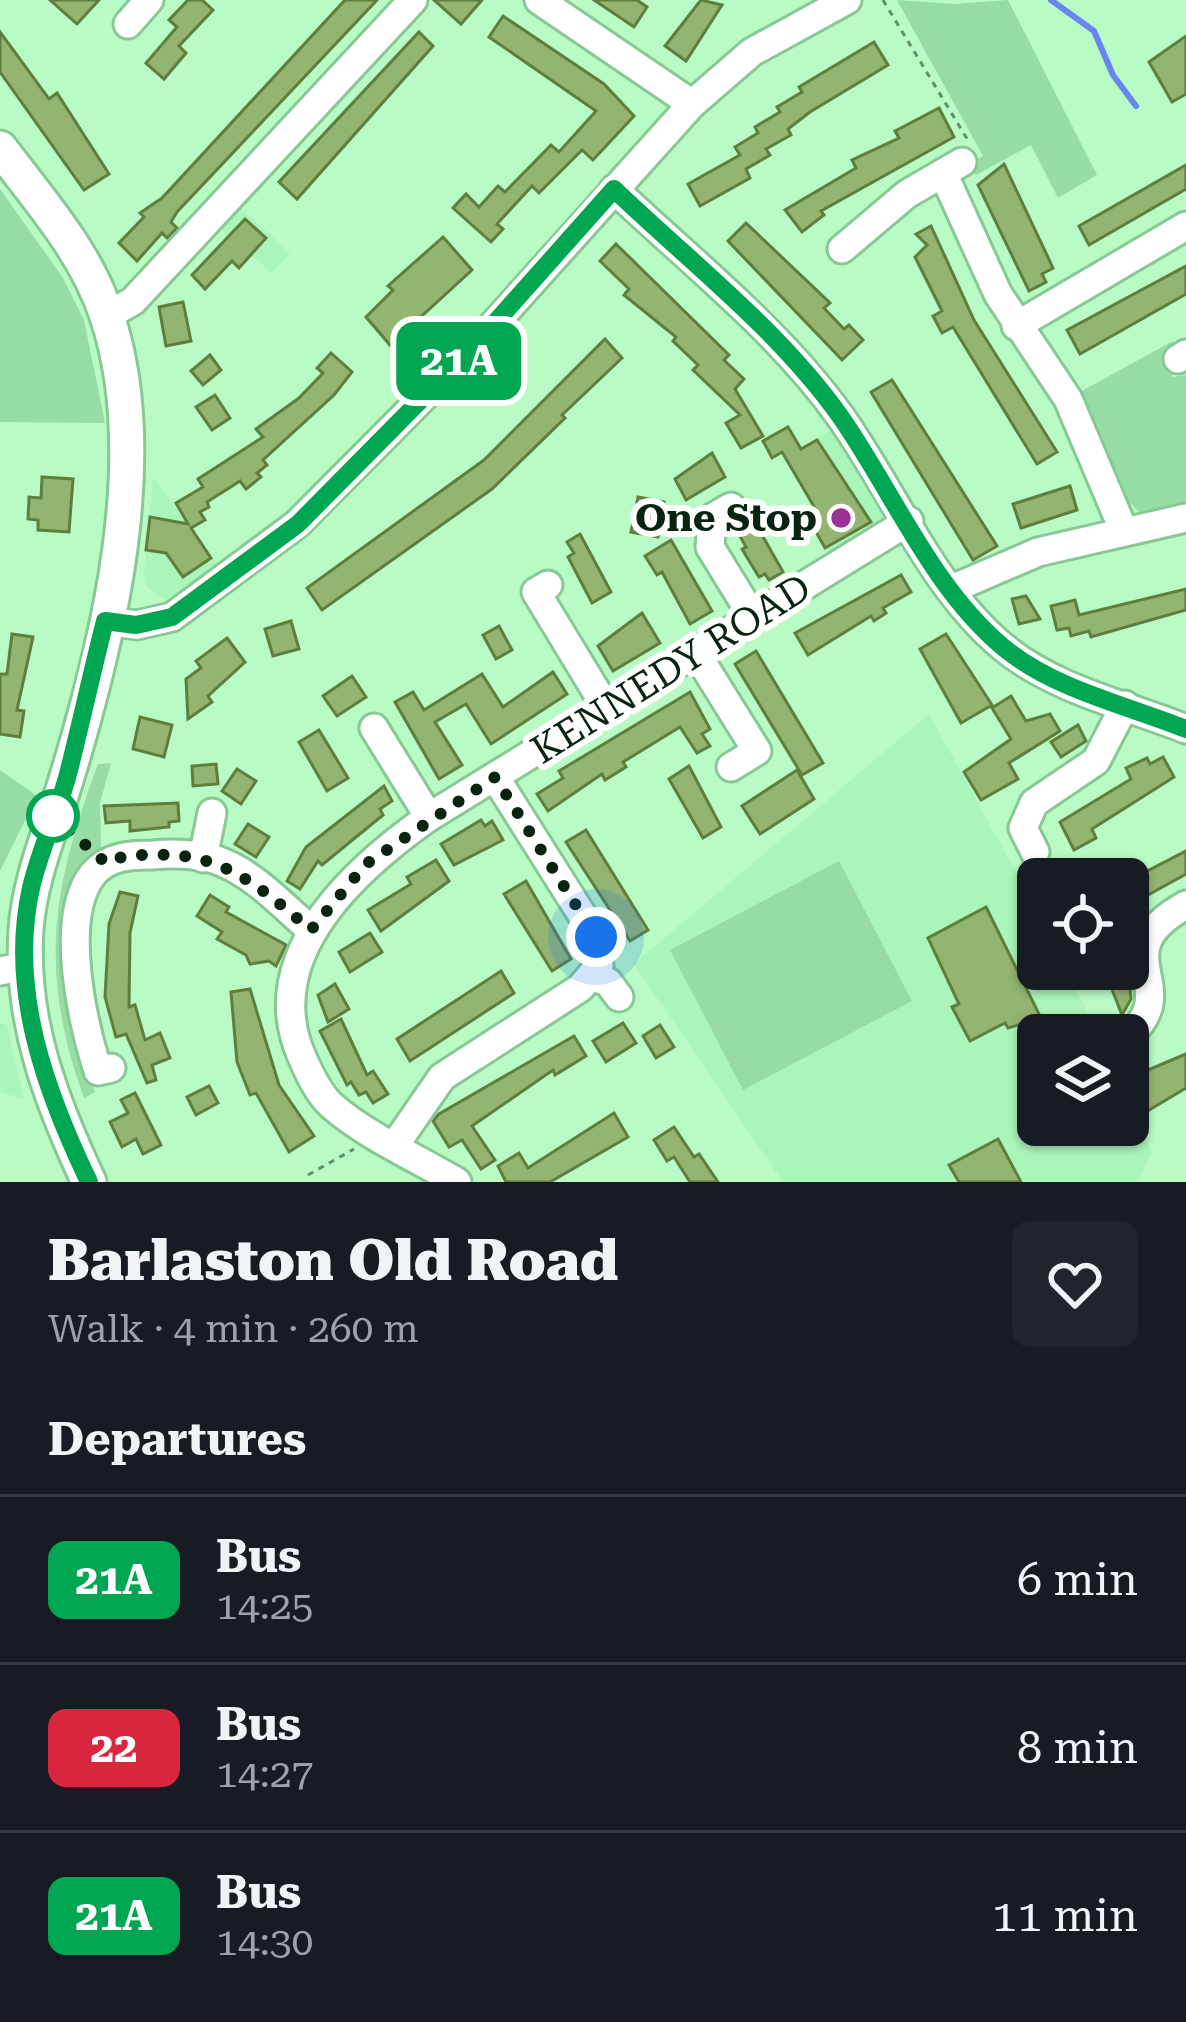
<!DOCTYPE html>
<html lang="en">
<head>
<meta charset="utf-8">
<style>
  body { margin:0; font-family:"Roboto Serif",serif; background:#20242c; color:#f1f3f6; height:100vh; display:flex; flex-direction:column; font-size:45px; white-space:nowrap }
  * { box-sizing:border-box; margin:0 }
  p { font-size:39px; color:#9ea1a6 }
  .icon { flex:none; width:66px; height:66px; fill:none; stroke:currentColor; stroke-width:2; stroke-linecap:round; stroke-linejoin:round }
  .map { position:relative; height:1182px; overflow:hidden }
  .details { display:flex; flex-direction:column; background:#171b24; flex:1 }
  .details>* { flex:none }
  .badge { padding:0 24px; border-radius:18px; font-size:42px; line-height:78px }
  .controls { position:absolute; left:1017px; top:858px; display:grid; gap:24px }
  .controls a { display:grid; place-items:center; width:132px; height:132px; border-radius:18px; background:#171b24; box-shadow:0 3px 9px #0004; font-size:60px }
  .you { position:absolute; width:60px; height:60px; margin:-30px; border:9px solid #fff; border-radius:50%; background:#1a73e8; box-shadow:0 0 0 18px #1a73e833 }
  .map>.badge { position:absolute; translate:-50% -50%; box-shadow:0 0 0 6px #fff }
  h2 { padding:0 48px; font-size:45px; line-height:108px }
  .round { display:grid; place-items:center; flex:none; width:126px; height:126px; border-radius:18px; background:#20242c }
  .summary { display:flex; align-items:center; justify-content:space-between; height:204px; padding:0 48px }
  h1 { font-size:57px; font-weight:800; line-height:90px }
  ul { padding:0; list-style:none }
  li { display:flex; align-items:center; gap:36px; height:168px; padding:0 48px; border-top:3px solid #363941 }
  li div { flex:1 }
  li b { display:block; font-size:45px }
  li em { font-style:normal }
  li .badge { min-width:132px; font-weight:700; text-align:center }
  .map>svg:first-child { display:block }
  .built { fill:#aaf5b9 }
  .green { fill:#97dca5 }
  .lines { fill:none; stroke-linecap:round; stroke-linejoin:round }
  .stream { stroke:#6986ef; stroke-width:6 }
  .building { fill:#93b571; stroke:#5f7e3d; stroke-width:3 }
  .minor-casing { stroke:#87c895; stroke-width:33 }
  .major-casing { stroke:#87c895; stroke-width:39 }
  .path { stroke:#608f6b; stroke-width:3; stroke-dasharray:6 6; stroke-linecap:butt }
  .minor { stroke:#fff; stroke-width:27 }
  .major { stroke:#fff; stroke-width:33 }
  .line-casing { stroke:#fff; stroke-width:27 }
  .line { stroke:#00a651; stroke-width:18 }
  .walk { stroke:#082310; stroke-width:12; stroke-dasharray:0 21.6 }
  .poi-dot { fill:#9a3194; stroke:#fff; stroke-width:4.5 }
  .stop-dot { fill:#fff; stroke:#00a651; stroke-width:6 }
  .labels { text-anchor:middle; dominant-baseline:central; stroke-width:12; stroke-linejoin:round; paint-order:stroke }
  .poi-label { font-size:39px; font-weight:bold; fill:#082310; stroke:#fff; text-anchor:end }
  .street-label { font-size:39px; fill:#082310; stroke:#fff }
</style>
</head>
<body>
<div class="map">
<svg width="1186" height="1182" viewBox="0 0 1186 1182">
  <rect width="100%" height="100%" fill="#b8fbc5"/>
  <g class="built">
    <path d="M238 206 290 253 272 273 219 228Z"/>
    <path d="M845 423 909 521 836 567 810 521 819 515 785 458Z"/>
    <path d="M153 477 218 565 165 600 146 586 144 573Z"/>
    <path d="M929 714 1038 912V969H1066L1099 1035H1038V1125H1128V1098L1152 1152 1138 1182H783L634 964Z"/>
    <path d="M0 1023 7 1025 24 1099 0 1092Z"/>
  </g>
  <g class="green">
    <path d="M897 0 954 4 1008 0 1097 175 1058 198 1031 145 976 175 969 163 983 156Z"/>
    <path d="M0 189 63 278 84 320 105 423 0 422Z"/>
    <path d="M1173 341 1171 355 1163 360 1173 377 1186 375V505L1145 517 1130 503 1080 392Z"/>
    <path d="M111 763 100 803 101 849 84 877 82 1057 95 1092 84 1098C38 971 52 888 98 764Z"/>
    <path d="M0 770 37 796 0 871Z"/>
    <path d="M839 861 912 1001 743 1090 670 950Z"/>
  </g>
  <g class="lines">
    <path class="stream" d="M1051 0 1094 31 1113 75 1136 106"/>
  </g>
  <g class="building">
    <path d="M50 0H99L77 24Z"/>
    <path d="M188 0H202L213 10 179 46 186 53 164 79 146 63 177 27 169 20Z"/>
    <path d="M345 0H377L177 212 171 222 177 228 167 238 162 233 137 261 119 243 144 217 140 213 162 198Z"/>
    <path d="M434 0H482L461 24Z"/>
    <path d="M594 0H637L647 7 634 27Z"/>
    <path d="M701 0 722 5 686 61 665 46Z"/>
    <path d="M503 16 604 84 634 116 593 160 582 150 539 193 532 186 497 224 503 229 491 242 453 208 466 194 479 207 498 186 505 192 551 145 559 152 596 111 489 37Z"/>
    <path d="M0 32 49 99 57 93 109 174 84 190 0 72Z"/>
    <path d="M419 32 433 46 297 199 279 182Z"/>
    <path d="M1186 36V94L1172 102 1149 62Z"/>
    <path d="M874 42 888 65 810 112 788 129 791 135 766 149 770 155 746 169 750 178 700 206 688 184 740 155 735 147 758 133 755 127 780 112 777 107 802 92 799 87Z"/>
    <path d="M939 108 954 137 821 211 824 215 802 232 785 210 856 168 852 160 899 138 895 131Z"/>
    <path d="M1004 164 1053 268 1042 274 1046 282 1029 291 978 185Z"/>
    <path d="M1186 165V189L1089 245 1079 226Z"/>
    <path d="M245 219 266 238 239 268 232 261 205 289 192 275Z"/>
    <path d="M746 223 830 303 824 308 844 329 849 325 863 340 842 360 728 241Z"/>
    <path d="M931 226 974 320 1057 452 1037 464 953 327 942 333 933 316 942 311 915 257 927 245 916 234Z"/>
    <path d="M443 237 472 270 390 345 366 317 393 290 388 286Z"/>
    <path d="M616 244 729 355 724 360 744 379 735 389 763 436 741 448 726 423 740 415 693 370 698 365 673 341 676 337 624 295 629 289 600 261Z"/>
    <path d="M1186 266V294L1080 354 1067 330Z"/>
    <path d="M183 302 191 341 166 346 159 307Z"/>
    <path d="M605 339 622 358 562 415 565 418 492 489 322 610 307 588 484 460Z"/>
    <path d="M331 353 352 372 334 395 263 460 267 465 257 473 261 477 246 489 240 481 207 502 209 507 200 512 205 520 191 528 211 558 183 577 166 553 146 550 150 517 188 524 176 503 203 487 198 479 263 437 256 429 299 398 323 373 317 368Z"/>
    <path d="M210 355 221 370 203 385 191 371Z"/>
    <path d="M892 380 997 546 973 560 871 392Z"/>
    <path d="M215 395 230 418 212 430 196 407Z"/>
    <path d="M788 427 801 449 817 440 871 522 825 548 810 521 819 515 782 452 772 458 763 441Z"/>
    <path d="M712 453 725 477 686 500 675 479Z"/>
    <path d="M42 477 73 479 69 532 38 530V520L28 519 29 497 41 498Z"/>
    <path d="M1070 486 1077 510 1021 528 1013 504Z"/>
    <path d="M638 497 664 502 658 537 631 532Z"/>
    <path d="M757 526 783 572 769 580 765 574 759 577 742 549 746 547 740 536Z"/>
    <path d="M580 534 611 592 592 603 568 557 574 553 567 542Z"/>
    <path d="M671 540 712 611 690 624 662 572 657 575 645 556Z"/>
    <path d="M901 575 911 592 883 608 886 613 874 621 871 616 808 655 795 633Z"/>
    <path d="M1186 589V610L1091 637 1089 631 1071 636 1069 628 1057 630 1051 606 1075 600 1079 615Z"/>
    <path d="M1026 596 1040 619 1019 624 1012 599Z"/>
    <path d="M642 613 660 643 613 671 598 646Z"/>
    <path d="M291 621 299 649 273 656 265 629Z"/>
    <path d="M499 626 512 650 496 659 483 635Z"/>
    <path d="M12 634 33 637 17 710 24 711 20 737 0 734V674H7Z"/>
    <path d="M946 634 992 705 961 723 920 649Z"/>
    <path d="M227 638 245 662 208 696 212 702 188 719 186 679 201 668 196 661Z"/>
    <path d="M756 651 823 763 802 775 735 664Z"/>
    <path d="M553 672 567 694 491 744 466 704 435 722 462 765 439 779 395 702 413 692 424 710 482 674 503 707Z"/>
    <path d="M352 676 366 697 337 716 323 696Z"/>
    <path d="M690 692 710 729 702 734 710 746 697 753 680 727 623 762 626 767 605 780 602 774 548 811 537 794 563 778 559 771Z"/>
    <path d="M1011 696 1026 721 1050 714 1060 731 1009 763 1018 779 981 800 964 772 1011 739 992 708Z"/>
    <path d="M140 717 172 725 164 757 133 749Z"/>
    <path d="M1078 725 1086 741 1061 757 1051 742Z"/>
    <path d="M319 730 348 778 327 791 299 742Z"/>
    <path d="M1163 757 1174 777 1092 829 1096 838 1074 850 1060 822 1131 779 1126 768 1147 758 1150 764Z"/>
    <path d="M216 764 218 784 193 786 192 766Z"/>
    <path d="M689 766 721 827 703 838 669 779Z"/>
    <path d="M237 769 256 781 241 804 222 791Z"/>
    <path d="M797 770 814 799 760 834 742 806Z"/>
    <path d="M384 786 392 801 380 809 383 815 322 865 318 861 300 889 287 881 306 847Z"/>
    <path d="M178 803 179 821 169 822V827L130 831V821L106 823 104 806Z"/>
    <path d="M481 820 485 826 492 821 503 840 454 865 441 844Z"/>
    <path d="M248 824 269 837 256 857 235 844Z"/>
    <path d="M586 830 648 930 630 941 566 842Z"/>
    <path d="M1186 851V874L1128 906V881Z"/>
    <path d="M436 860 449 881 381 931 368 910 411 884 407 877Z"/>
    <path d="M526 881 571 959 552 971 504 894Z"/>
    <path d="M120 892 138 896 130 933 129 1007 135 1005 145 1040 160 1033 170 1058 152 1065 156 1080 147 1083 126 1034 116 1037 105 997 109 924Z"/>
    <path d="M210 895 229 907 226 912 286 945 276 966 269 961 250 964 246 955 217 939 222 932 197 916Z"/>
    <path d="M986 907 1041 1018 1008 1028 1005 1023 970 1041 952 1007 959 1004 928 938Z"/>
    <path d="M370 933 382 952 350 972 339 952Z"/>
    <path d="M1104 969H1128L1131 999 1122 1015Z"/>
    <path d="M501 971 514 993 410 1061 397 1039Z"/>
    <path d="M335 984 349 1009 328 1022 318 995Z"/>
    <path d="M250 989 279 1085 314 1136 289 1152 256 1093 250 1095 237 1062 231 992Z"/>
    <path d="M341 1019 367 1075 373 1071 388 1094 373 1103 366 1092 359 1095 351 1082 347 1085 320 1031Z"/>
    <path d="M623 1023 636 1043 606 1062 593 1041Z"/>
    <path d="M660 1025 674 1047 656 1058 643 1036Z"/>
    <path d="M574 1036 586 1056 555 1075 553 1070 472 1126 495 1160 481 1169 462 1140 449 1147 433 1121 439 1114Z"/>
    <path d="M1186 1054V1088L1146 1112 1129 1078Z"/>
    <path d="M209 1086 218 1103 196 1115 187 1097Z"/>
    <path d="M135 1093 161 1145 143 1154 136 1139 122 1147 110 1122 128 1113 121 1100Z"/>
    <path d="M614 1113 628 1137 550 1182H506L498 1166 519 1153 528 1168Z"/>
    <path d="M674 1127 694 1157 699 1154 718 1182H690L674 1157 667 1161 654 1140Z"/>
    <path d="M998 1139 1021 1182H959L949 1165Z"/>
  </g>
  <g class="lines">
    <defs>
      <g id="minor">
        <path d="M539 0 692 104"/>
        <path d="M128 24 149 0"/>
        <path d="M943 173 998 294 1068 399 1123 529"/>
        <path d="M614 189C690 261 778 330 840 416 893 490 932 588 1003 647 1053 689 1126 705 1186 729"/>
        <path d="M842 249 907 194 962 162"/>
        <path d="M107 316 133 301 413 0"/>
        <path d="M1016 326 1186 226"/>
        <path d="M1178 359 1186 354"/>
        <path d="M731 507 712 518 710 547 753 617"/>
        <path d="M548 585 536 592 607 709"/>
        <path d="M952 589 1038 552 1186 518"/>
        <path d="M105 621 137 625 172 617 297 524 477 343 692 104 752 52 847 0"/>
        <path d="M696 653 757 751 731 767"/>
        <path d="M374 728 429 817"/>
        <path d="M1035 852 1023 828 1034 803 1096 761 1125 705"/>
        <path d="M203 858 212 813"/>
        <path d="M0 971 26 966"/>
        <path d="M593 977 608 982 619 997"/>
        <path d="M1128 1036C1186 987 1099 953 1186 905"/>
        <path d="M111 1068 98 1071C83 1023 58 918 93 874 108 856 131 855 152 855 176 853 202 853 224 863 257 877 285 908 311 930"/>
        <path d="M395 1145 442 1077 580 988 599 966 596 937 495 777"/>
        <path d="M457 1182C417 1158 366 1136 331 1105 318 1093 309 1073 302 1057 257 956 355 869 429 817L909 521"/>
      </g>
      <path id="major" d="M0 148C40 201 86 252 107 316 154 456 108 643 66 780 51 830 30 877 26 929 20 1021 51 1101 89 1182"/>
    </defs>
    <use href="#minor" class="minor-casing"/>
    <use href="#major" class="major-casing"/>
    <g class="path">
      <path d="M883 0 969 142"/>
      <path d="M308 1175 354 1149"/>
    </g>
    <use href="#minor" class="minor"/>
    <use href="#major" class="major"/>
  </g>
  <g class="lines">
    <defs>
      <path id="line" d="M89 1182C46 1092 8 990 31 888 40 849 58 812 68 774 81 723 92 672 105 621L136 625 172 617 298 524 477 343 614 189C689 261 779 330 840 416 892 490 932 588 1003 647 1053 689 1126 705 1186 729"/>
    </defs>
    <use href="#line" class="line-casing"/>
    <use href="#line" class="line"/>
    <path class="walk" d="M53 816 106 863C121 855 136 855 153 855 222 851 261 888 311 930L366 864 495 777 596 937"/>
  </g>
  <circle class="poi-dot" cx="841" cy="518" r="12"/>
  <circle class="stop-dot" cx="53" cy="816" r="24"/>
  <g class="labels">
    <g class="poi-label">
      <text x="817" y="518">One Stop</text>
    </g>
    <g class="street-label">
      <text transform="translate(671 669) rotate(-32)">KENNEDY ROAD</text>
    </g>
  </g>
</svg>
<div class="controls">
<a><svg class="icon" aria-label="locate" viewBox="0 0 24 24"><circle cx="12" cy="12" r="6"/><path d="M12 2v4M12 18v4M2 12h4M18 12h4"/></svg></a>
<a><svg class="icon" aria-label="layers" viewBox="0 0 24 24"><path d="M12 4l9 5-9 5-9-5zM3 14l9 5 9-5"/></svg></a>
</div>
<div class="you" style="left:596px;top:937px"></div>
<b class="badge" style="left:459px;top:361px;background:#00a651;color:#fff">21A</b>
</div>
<section class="details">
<div class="summary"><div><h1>Barlaston Old Road</h1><p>Walk · 4 min · 260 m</p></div><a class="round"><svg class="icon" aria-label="heart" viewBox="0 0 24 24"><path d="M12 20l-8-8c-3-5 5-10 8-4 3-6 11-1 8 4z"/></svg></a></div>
<h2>Departures</h2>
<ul>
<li><span class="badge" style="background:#00a651;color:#fff">21A</span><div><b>Bus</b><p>14:25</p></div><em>6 min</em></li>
<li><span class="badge" style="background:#d7263d;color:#fff">22</span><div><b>Bus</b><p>14:27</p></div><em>8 min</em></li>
<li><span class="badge" style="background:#00a651;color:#fff">21A</span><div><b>Bus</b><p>14:30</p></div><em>11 min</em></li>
</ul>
</section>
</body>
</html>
